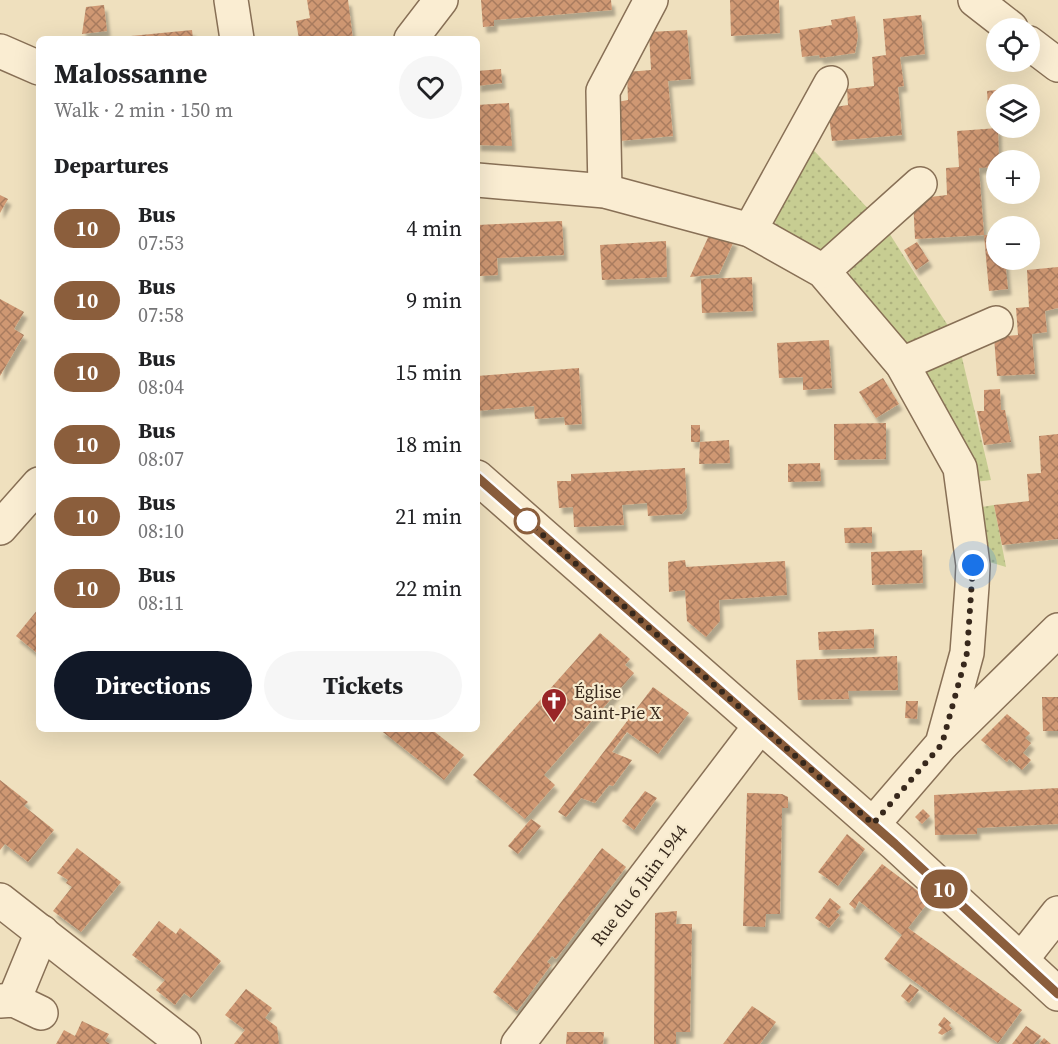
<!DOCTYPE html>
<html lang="en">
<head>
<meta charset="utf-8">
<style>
  body { margin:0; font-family:"Source Serif 4",serif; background:#f6f6f6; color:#202124; height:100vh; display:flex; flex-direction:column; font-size:22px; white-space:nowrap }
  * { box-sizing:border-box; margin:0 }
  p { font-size:20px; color:#757577 }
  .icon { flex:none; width:33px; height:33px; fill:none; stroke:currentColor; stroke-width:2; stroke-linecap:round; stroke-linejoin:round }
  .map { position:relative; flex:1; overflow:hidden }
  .details { position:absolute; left:36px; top:36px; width:444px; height:696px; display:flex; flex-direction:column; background:#fff; border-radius:9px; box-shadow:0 6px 24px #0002 }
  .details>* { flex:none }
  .badge { padding:0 12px; border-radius:20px; font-size:21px; line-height:39px }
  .buttons { position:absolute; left:986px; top:18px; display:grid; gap:12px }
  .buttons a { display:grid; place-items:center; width:54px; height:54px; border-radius:50%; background:#fff; box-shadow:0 6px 24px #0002; font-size:30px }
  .you { position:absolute; width:30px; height:30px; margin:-15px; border:4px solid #fff; border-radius:50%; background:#1a73e8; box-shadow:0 0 0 9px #1a73e833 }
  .map>.badge { position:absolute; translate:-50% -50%; box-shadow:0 0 0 3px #fff }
  h2 { padding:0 18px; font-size:22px; line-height:54px }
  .round { display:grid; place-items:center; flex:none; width:63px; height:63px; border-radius:32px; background:#f6f6f6 }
  .headline { display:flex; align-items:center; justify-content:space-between; height:102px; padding:0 18px }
  h1 { font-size:28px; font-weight:700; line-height:45px }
  .primary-button { display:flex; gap:12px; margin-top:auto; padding:12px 18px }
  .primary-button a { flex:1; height:69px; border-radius:36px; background:#111827; color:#fff; font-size:24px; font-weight:700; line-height:69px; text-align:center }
  .primary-button a+a { background:#f6f6f6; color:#202124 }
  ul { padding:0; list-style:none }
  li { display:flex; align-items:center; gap:18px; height:72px; padding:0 18px }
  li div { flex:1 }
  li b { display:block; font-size:22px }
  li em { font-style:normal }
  li .badge { min-width:66px; font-weight:700; text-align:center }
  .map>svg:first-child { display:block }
  .grass { fill:url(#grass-dots) }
  .building { fill:url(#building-cross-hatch); filter:url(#shadow) }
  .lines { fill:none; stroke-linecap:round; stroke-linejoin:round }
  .minor-casing { stroke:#887056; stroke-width:36 }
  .minor { stroke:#faedd2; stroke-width:33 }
  .line-casing { stroke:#fff; stroke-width:14 }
  .line { stroke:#8b5e3c; stroke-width:9 }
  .walk { stroke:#37281c; stroke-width:6; stroke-dasharray:0 10.8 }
  .stop-dot { fill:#fff; stroke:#8b5e3c; stroke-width:3 }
  .labels { text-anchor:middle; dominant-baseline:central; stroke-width:4.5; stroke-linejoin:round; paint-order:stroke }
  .poi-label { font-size:18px; fill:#37281c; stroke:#f6eace; text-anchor:start }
  .street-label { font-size:18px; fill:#37281c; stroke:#f6eace }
</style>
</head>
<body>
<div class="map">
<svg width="1058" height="1044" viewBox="0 0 1058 1044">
  <defs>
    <pattern id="grass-dots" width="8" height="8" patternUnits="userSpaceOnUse" patternTransform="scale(1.5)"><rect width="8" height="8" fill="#c7cd92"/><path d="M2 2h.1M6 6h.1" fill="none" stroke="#acb07d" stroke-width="1.8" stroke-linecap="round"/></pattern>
    <pattern id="building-cross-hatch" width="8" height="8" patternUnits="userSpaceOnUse" patternTransform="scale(1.5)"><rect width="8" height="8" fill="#cf9873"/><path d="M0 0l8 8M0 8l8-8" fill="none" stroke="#a97c5e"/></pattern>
    <filter id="shadow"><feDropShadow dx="3.5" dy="6" stdDeviation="1.5" flood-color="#0004"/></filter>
  </defs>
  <rect width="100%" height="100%" fill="#efe0be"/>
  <g class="grass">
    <path d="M806 142 873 214 831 249 814 252 777 230 772 207Z"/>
    <path d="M884 225 952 332 911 349 850 277 849 260Z"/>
    <path d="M959 345 991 480 967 483 917 365Z"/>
    <path d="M994 505 1006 567 986 561 976 508Z"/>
  </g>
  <g class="building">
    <path d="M307 0H348L353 39H299L296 21 310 18Z"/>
    <path d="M481 0H611L612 10 494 20V26L483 27Z"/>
    <path d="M730 0H779L780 33 731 36Z"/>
    <path d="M104 5 107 31 82 34 86 7Z"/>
    <path d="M921 15 925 54 900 57 904 86 898 87 902 135 832 141 828 108 848 105 847 89 874 86 872 57 886 55 883 19Z"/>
    <path d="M855 16 858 36 855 53 820 58 819 55 802 57 799 30 832 25 831 20Z"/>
    <path d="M192 30 193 39H131V36Z"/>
    <path d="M687 30 691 79 668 81 673 136 620 141 617 102 628 100 627 72 651 70 649 32Z"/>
    <path d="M501 69 502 83 477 86V71Z"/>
    <path d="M1008 86 1019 92 1018 94H996V104L988 105 987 91 1005 89Z"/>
    <path d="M509 103 512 146 477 145V105Z"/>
    <path d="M998 128 999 160H996V167L979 168 984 235 915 239 913 199 947 195 946 168 959 167 957 131Z"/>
    <path d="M0 195 8 199 0 213Z"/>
    <path d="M562 221 564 255 497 258 498 275 480 276 478 225Z"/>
    <path d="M711 231 734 241 719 274 690 277Z"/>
    <path d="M984 235H993L996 260H1005L1008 289 989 291Z"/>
    <path d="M666 241 667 277 602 280 600 245Z"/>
    <path d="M917 242 929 261 916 270 904 250Z"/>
    <path d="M1058 267V308L1045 311 1047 332 1032 334 1035 374 997 376 994 337 1018 335 1016 308 1029 307 1027 270Z"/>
    <path d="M752 277 753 311 702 313 701 279Z"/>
    <path d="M0 299 24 312 14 329 24 335 0 376Z"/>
    <path d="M829 340 832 388 803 390V377L779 378 777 343Z"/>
    <path d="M579 368 582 424 565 425 564 417 535 419 534 406 477 411V376Z"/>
    <path d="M883 378 899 404 876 418 859 392Z"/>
    <path d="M1000 389 1001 410H1005L1011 442 984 445 977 411H984V390Z"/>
    <path d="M886 423V459L834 460V424Z"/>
    <rect x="691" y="425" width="9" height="17"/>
    <path d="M1058 434V539L1002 545 994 505 1029 501 1027 474 1041 473 1039 436Z"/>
    <path d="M729 440 730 463 699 464 700 442Z"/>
    <path d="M820 463 821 481 788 482V464Z"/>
    <path d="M685 468 687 508 682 514 648 516 647 503 622 505 624 525 574 527 573 507 559 508 557 481H571V474Z"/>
    <path d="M872 527V543H845L844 528Z"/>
    <path d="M922 550 923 583 872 585 871 552Z"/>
    <path d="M685 560 686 567 785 561 787 595 719 600 720 621 706 637 687 621 685 590 669 592 668 562Z"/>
    <path d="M39 608V652L38 654 16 636Z"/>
    <path d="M874 629V648L819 650 818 632Z"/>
    <path d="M600 633 630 659 625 665 634 673 544 775 555 785 525 819 473 775Z"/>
    <path d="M897 656 898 690 848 691 849 699 798 700 796 660Z"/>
    <path d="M653 687 689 713 658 754 627 732 612 752 632 760 613 786 609 785 595 803 581 798 566 817 558 812Z"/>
    <path d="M1042 697H1058V731H1043Z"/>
    <path d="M906 701H918L917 719 905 718Z"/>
    <path d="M1007 714 1030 733 1025 738 1031 743 1023 753 1031 760 1022 770 1009 759 1007 762 981 740Z"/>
    <path d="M379 729H431L464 755 444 780Z"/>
    <path d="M0 780 28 802 24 806 54 830 28 862 5 844 0 850Z"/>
    <path d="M1058 788V824L977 828V834L935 835 934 795Z"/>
    <path d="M645 791 657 798 634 830 622 821Z"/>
    <path d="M747 793 782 794 788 797V808H782L780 914H766L765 927 743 926Z"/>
    <path d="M923 809 930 816 922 824 915 817Z"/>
    <path d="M531 819 541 826 518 854 508 846Z"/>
    <path d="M847 834 865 849 838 886 818 872Z"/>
    <path d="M77 848 121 882 81 932 53 911 72 887 66 883 68 880 57 873Z"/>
    <path d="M602 848 626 867 556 959 552 956 547 962 551 965 517 1011 493 992Z"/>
    <path d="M882 864 930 900 908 928 1022 1010 998 1043 884 959 902 935 859 901 855 909 849 904Z"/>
    <path d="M830 898 841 907 836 912 840 915 829 928 815 918Z"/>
    <path d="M677 911 676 924H692L690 1032H676V1044H654L655 913Z"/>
    <path d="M159 921 176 934 180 928 221 961 191 998 184 993 175 1005 156 990 165 980 132 955Z"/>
    <path d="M910 984 919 990 909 1003 901 996Z"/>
    <path d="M246 989 272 1008 265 1018 277 1027 279 1044H234L245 1030 225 1015Z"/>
    <path d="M752 1006 776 1022 760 1044H723Z"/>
    <path d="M944 1017 951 1023 949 1025 952 1029 942 1035 938 1033 942 1028 938 1025Z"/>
    <path d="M82 1021 109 1034 105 1041 110 1044H56L64 1030 75 1036Z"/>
    <path d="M1026 1026 1041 1036 1034 1044H1012Z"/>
    <path d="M567 1032H604L603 1044H566Z"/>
    <path d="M1044 1038 1051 1044H1039Z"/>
  </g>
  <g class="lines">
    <defs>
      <g id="minor">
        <path d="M231 0 237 39"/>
        <path d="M975 0 1011 28"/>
        <path d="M411 39 441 0"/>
        <path d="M1029 43 1058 65"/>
        <path d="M0 51 39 68"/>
        <path d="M477 180 605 191 750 230 823 271 902 364 960 468 973 565 972 586 967 653 942 744 873 824"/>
        <path d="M605 191 603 91 651 0"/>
        <path d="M750 230 831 83"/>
        <path d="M823 271 920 184"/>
        <path d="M902 364 996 323"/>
        <path d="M477 477 895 844 1058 994"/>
        <path d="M0 528 39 484"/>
        <path d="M943 743 1058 630"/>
        <path d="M0 900 184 1044"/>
        <path d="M1021 960 1058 913"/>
        <path d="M14 1000 42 932"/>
        <path d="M0 1001 14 1000 41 1013"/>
        <path d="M518 1044 760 726"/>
      </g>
    </defs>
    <use href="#minor" class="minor-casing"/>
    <use href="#minor" class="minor"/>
  </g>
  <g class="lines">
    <defs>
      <path id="line" d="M477 477 895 844 1058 994"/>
    </defs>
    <use href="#line" class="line-casing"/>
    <use href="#line" class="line"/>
    <path class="walk" d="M527 521 873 824 942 744 967 653 973 565"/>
  </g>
  <defs>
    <symbol id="church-pin" viewBox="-11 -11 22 30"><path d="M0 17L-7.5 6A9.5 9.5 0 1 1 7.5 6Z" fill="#992527" stroke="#f6eace"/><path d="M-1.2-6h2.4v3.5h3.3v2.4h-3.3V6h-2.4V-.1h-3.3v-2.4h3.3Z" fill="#fff"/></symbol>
  </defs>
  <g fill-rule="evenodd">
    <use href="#church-pin" x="539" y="686" width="30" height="40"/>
  </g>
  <circle class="stop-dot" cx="527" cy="521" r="12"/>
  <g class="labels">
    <g class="poi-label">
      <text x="574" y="691">Église<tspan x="574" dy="21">Saint-Pie X</tspan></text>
    </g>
    <g class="street-label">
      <text transform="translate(639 885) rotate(-53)">Rue du 6 Juin 1944</text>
    </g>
  </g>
</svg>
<div class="buttons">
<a><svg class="icon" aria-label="locate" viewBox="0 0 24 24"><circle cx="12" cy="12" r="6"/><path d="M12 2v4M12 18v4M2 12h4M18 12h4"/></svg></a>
<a><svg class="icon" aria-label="layers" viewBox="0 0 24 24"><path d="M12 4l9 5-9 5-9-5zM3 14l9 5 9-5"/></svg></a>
<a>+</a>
<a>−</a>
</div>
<div class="you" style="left:973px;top:565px"></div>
<b class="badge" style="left:944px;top:889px;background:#8b5e3c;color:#fff">10</b>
<section class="details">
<div class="headline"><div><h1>Malossanne</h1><p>Walk · 2 min · 150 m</p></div><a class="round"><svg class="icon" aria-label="heart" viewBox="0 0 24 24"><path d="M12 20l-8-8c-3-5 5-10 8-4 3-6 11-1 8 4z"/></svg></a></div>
<h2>Departures</h2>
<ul>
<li><span class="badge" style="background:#8b5e3c;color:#fff">10</span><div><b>Bus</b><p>07:53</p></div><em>4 min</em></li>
<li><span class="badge" style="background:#8b5e3c;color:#fff">10</span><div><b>Bus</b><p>07:58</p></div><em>9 min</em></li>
<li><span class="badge" style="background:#8b5e3c;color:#fff">10</span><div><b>Bus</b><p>08:04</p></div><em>15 min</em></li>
<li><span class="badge" style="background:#8b5e3c;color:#fff">10</span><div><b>Bus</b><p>08:07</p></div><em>18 min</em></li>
<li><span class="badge" style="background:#8b5e3c;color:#fff">10</span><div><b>Bus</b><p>08:10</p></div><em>21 min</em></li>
<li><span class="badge" style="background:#8b5e3c;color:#fff">10</span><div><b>Bus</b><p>08:11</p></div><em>22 min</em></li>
</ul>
<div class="primary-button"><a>Directions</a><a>Tickets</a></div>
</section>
</div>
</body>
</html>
